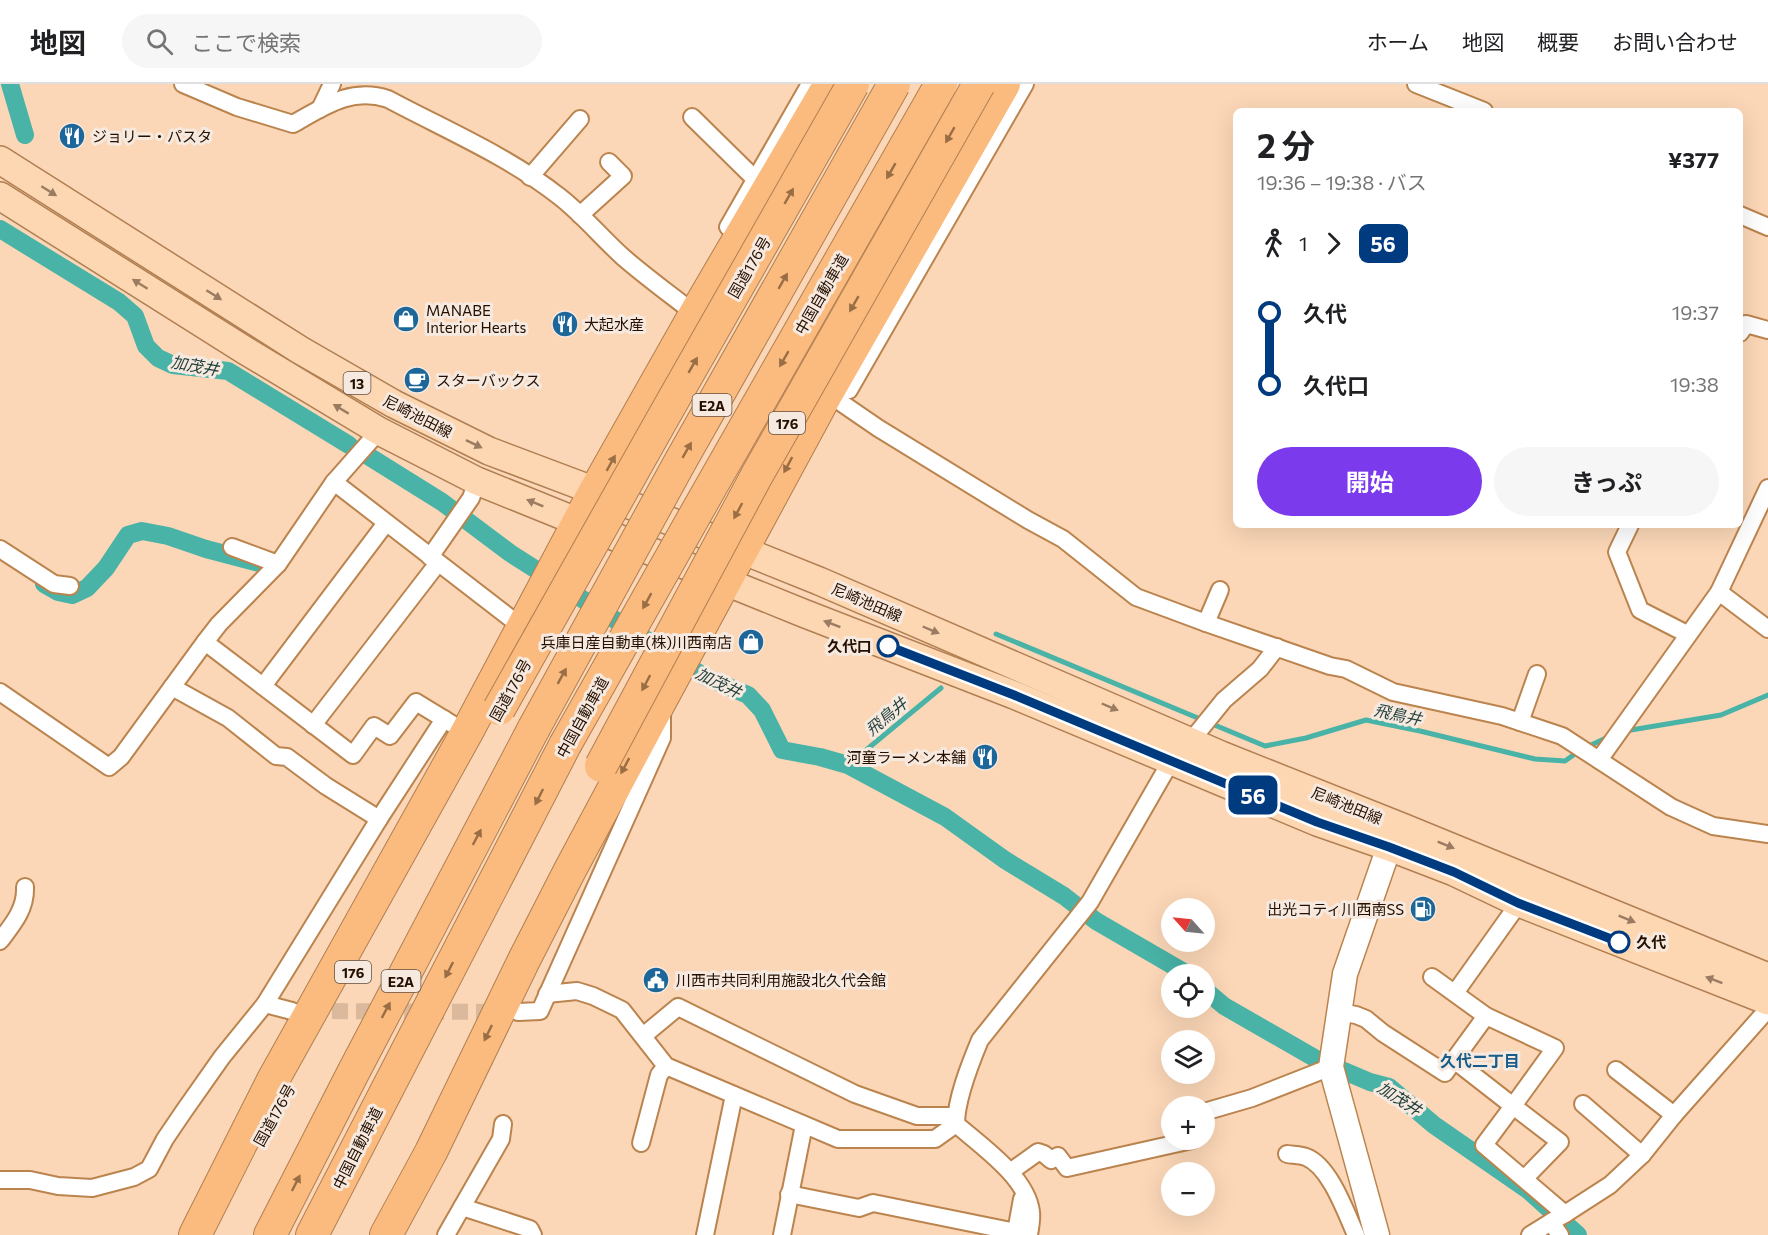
<!DOCTYPE html>
<html lang="ja">
<head>
<meta charset="utf-8">
<style>
  body { margin:0; font-family:Commissioner,"Noto Sans JP",sans-serif; background:#f6f6f6; color:#202124; height:100vh; display:flex; flex-direction:column; font-size:22px; white-space:nowrap }
  * { box-sizing:border-box; margin:0 }
  p { font-size:20px; color:#757577 }
  .icon { flex:none; width:33px; height:33px; fill:none; stroke:currentColor; stroke-width:2; stroke-linecap:round; stroke-linejoin:round }
  .map { position:relative; flex:1; overflow:hidden }
  .side { position:absolute; left:1233px; top:24px; width:510px; height:420px; display:flex; flex-direction:column; background:#fff; border-radius:9px; box-shadow:0 6px 24px #0002 }
  .side>* { flex:none }
  .badge { padding:0 12px; border-radius:9px; font-size:21px; line-height:39px }
  .needle { width:39px; rotate:297deg }
  .fabs { position:absolute; left:1161px; top:814px; display:grid; gap:12px }
  .fabs a { display:grid; place-items:center; width:54px; height:54px; border-radius:50%; background:#fff; box-shadow:0 6px 24px #0002; font-size:30px }
  .map>.badge { position:absolute; translate:-50% -50%; box-shadow:0 0 0 3px #fff }
  .legs { display:flex; align-items:center; gap:9px; height:66px; padding:0 24px; font-size:20px }
  .legs p { margin-inline-start:auto }
  .overview { display:flex; align-items:center; justify-content:space-between; height:102px; padding:0 24px }
  h1 { font-size:33px; font-weight:700; line-height:45px }
  .cta { display:flex; gap:12px; margin-top:auto; padding:12px 24px }
  .cta a { flex:1; height:69px; border-radius:36px; background:#7c3aed; color:#fff; font-size:24px; font-weight:700; line-height:69px; text-align:center }
  .cta a+a { background:#f6f6f6; color:#202124 }
  ul { padding:0 24px; list-style:none }
  li { display:flex; align-items:center; gap:21px; height:72px; font-size:22px }
  li i { display:grid; place-items:center; width:9px; height:100%; margin:0 8px; background:currentColor }
  li i::after { content:''; width:15px; height:15px; margin:-8px; border:4px solid; border-radius:50%; background:#fff }
  li p { margin-inline-start:auto }
  li:first-child i { background:linear-gradient(#0000 50%,currentColor 0) }
  li:last-child i { background:linear-gradient(currentColor 50%,#0000 0) }
  header { display:flex; align-items:center; gap:36px; box-sizing:border-box; height:84px; padding:0 30px; background:#fff; border-bottom:2px solid #e0e0e0 }
  header strong { font-size:28px }
  nav { display:flex; gap:33px; margin-inline-start:auto; font-size:21px }
  .search { width:420px; height:54px; background:#f6f6f6; display:flex; align-items:center; gap:15px; box-sizing:border-box; padding:0 21px; border-radius:33px; color:#757577; font-size:22px }
  .map>svg:first-child { display:block }
  .lines { fill:none; stroke-linecap:round; stroke-linejoin:round }
  .stream { stroke:#48b3a6; stroke-width:5 }
  .canal { stroke:#48b3a6; stroke-width:18 }
  .street-tunnel { stroke:#dbb99c; stroke-width:16; stroke-dasharray:16 8; stroke-linecap:butt }
  .street-casing { stroke:#bb844e; stroke-width:20 }
  .secondary-casing { stroke:#bb844e; stroke-width:27 }
  .primary-casing { stroke:#b07f52; stroke-width:30 }
  .highway-casing { stroke:#b07f52; stroke-width:34 }
  .street { stroke:#fff; stroke-width:16 }
  .secondary { stroke:#fff; stroke-width:24 }
  .primary { stroke:#fdd6b2; stroke-width:27 }
  .highway { stroke:#fbbb7e; stroke-width:32 }
  .highway-bridge-casing { stroke:#b07f52; stroke-width:34; stroke-linecap:butt }
  .highway-bridge { stroke:#fbbb7e; stroke-width:32 }
  .oneway { fill:#9a6e45 }
  .oneway2 { fill:#9b7c62 }
  .line-1-casing { stroke:#fff; stroke-width:14 }
  .line-1 { stroke:#003b80; stroke-width:9 }
  .stop-1-dot { fill:#fff; stroke:#003b80; stroke-width:3 }
  .labels { text-anchor:middle; dominant-baseline:central; stroke-width:6; stroke-linejoin:round; paint-order:stroke }
  .shield { fill:#f6e9df; stroke:#635043; stroke-width:1.5 }
  .shield-label { font-size:14px; font-weight:bold; fill:#240f00 }
  .poi-label { font-size:15px; fill:#240f00; stroke:#f6e9df; text-anchor:start }
  .street-label { font-size:15px; fill:#240f00; stroke:#f6e9df }
  .stop-label { font-size:15px; font-weight:bold; fill:#240f00; stroke:#f6e9df; text-anchor:end }
  .water-label { font-size:16px; font-style:italic; fill:#1f3f3b; stroke:#f6e9df }
  .neighbourhood-label { font-size:16px; font-weight:bold; fill:#185c8a; stroke:#f6e9df }
</style>
</head>
<body>
<header>
<strong>地図</strong>
<div class="search"><svg class="icon" aria-label="search" viewBox="0 0 24 24"><circle cx="10" cy="10" r="6"/><path d="M15 15l6 6"/></svg>ここで検索</div>
<nav><a>ホーム</a><a>地図</a><a>概要</a><a>お問い合わせ</a></nav>
</header>
<div class="map">
<svg width="1768" height="1151" viewBox="0 0 1768 1151">
  <rect width="100%" height="100%" fill="#fbd7b7"/>
  <g class="lines">
    <g class="stream">
      <path d="M996 550 1265 662 1306 654 1366 636 1420 647 1535 675 1565 677 1579 667"/>
      <path d="M1625 647 1721 631 1768 611"/>
      <path d="M1587 663 1608 653"/>
      <path d="M848 681 941 604"/>
    </g>
    <g class="canal">
      <path d="M10 0 25 51"/>
      <path d="M0 145 119 218 135 232 146 262 158 274 173 281 228 287 349 361"/>
      <path d="M365 370 442 418 510 469 705 593 748 611 762 626 782 666 820 673 848 681 945 733 1005 776 1064 812 1096 837 1189 891"/>
      <path d="M44 500 58 508 72 511 87 504 106 484 128 451 142 447 168 452 206 465 263 480"/>
      <path d="M1204 905 1224 922 1318 976 1370 998 1389 1003 1434 1041 1528 1106 1578 1151"/>
    </g>
    <path class="street-tunnel" d="M308 927 504 928"/>
    <defs>
      <g id="street">
        <path d="M183 0 237 23 293 40C325 22 351 3 388 15 446 46 508 72 560 113 583 131 602 154 623 173 646 193 671 211 695 230L697 225"/>
        <path d="M1416 0 1484 27"/>
        <path d="M320 25 332 0"/>
        <path d="M692 33 755 95"/>
        <path d="M530 93 580 35"/>
        <path d="M580 131 623 92 609 78"/>
        <path d="M1740 131 1768 143"/>
        <path d="M728 143 810 0"/>
        <path d="M1740 249 1746 240 1768 246"/>
        <path d="M827 309 878 344 1028 436 1063 455 1136 513 1206 539 1330 582 1346 585 1393 608 1502 632 1562 652 1671 723 1713 742 1768 750"/>
        <path d="M827 309 849 306 1025 0"/>
        <path d="M334 398 523 544"/>
        <path d="M1630 441 1617 468 1640 526 1687 550"/>
        <path d="M232 463 278 480"/>
        <path d="M0 465 54 500 70 502"/>
        <path d="M430 473 471 414 477 397"/>
        <path d="M1719 508 1768 545"/>
        <path d="M1206 539 1220 506"/>
        <path d="M205 558 353 671 374 642 390 652 416 618 452 640"/>
        <path d="M263 602 386 439"/>
        <path d="M172 603 228 634 276 672 287 673 326 702 379 735"/>
        <path d="M0 608 109 683 121 673 205 558 219 540 278 480 334 398 379 347"/>
        <path d="M1520 638 1537 590"/>
        <path d="M313 641 438 479"/>
        <path d="M1599 676 1719 508 1768 404"/>
        <path d="M0 857C13 840 26 825 25 803"/>
        <path d="M1432 893 1486 932"/>
        <path d="M1455 909 1519 819"/>
        <path d="M547 910 577 907 593 912 622 926 666 982 838 1055H935L956 1040"/>
        <path d="M265 920 292 927"/>
        <path d="M518 928 540 927 662 654V627"/>
        <path d="M1339 928 1356 931 1366 935 1383 949 1445 989 1454 976 1513 1022 1555 964 1486 932 1454 976"/>
        <path d="M643 952 678 923 855 1010 917 1032H956"/>
        <path d="M1616 986 1674 1031"/>
        <path d="M1583 1020 1642 1071"/>
        <path d="M1204 1028 1252 1014 1331 983"/>
        <path d="M641 1059 659 991 666 982"/>
        <path d="M1287 1070C1293 1071 1301 1071 1306 1073 1330 1082 1346 1129 1356 1151"/>
        <path d="M1010 1088 1038 1068 1044 1070 1051 1076 1058 1072 1067 1084 1192 1056"/>
        <path d="M1525 1094 1560 1058 1513 1022 1484 1061 1565 1130 1551 1138 1560 1151"/>
        <path d="M0 1096H30L58 1102 92 1104 134 1093 149 1085 165 1055 184 1027 222 973 265 920 379 735 444 635"/>
        <path d="M789 1110 859 1124 873 1119 1016 1148 1022 1115 1026 1113"/>
        <path d="M462 1123 530 1145 533 1151"/>
        <path d="M1565 1130 1610 1101 1642 1071 1674 1031 1768 925"/>
        <path d="M446 1151 501 1055 503 1040"/>
        <path d="M705 1151 734 1011"/>
        <path d="M782 1151 804 1041"/>
        <path d="M1029 1151C1030 1144 1032 1135 1031 1128 1027 1093 981 1062 956 1040 956 1015 970 980 980 956L1090 818 1171 677 1190 658 1224 616 1260 585 1277 563"/>
        <path d="M1530 1151 1551 1138"/>
      </g>
      <path id="secondary" d="M1377 1151 1331 983 1345 890 1389 763 1399 748"/>
      <g id="primary">
        <path d="M0 76 300 266 394 320 489 367 595 407 819 497 1221 671 1402 743 1768 893"/>
        <path d="M0 112 246 267 379 347 477 397 803 529 1014 611 1317 738 1389 763 1454 788 1519 819 1768 917"/>
      </g>
      <g id="highway">
        <path d="M195 1151 273 996 467 648 595 407 695 230 830 0"/>
        <path d="M270 1151 354 987 534 644"/>
        <path d="M312 1151 565 661"/>
        <path d="M386 1151 431 1068 524 876 570 786 662 614 827 309 1004 0"/>
      </g>
    </defs>
    <use href="#street" class="street-casing"/>
    <use href="#secondary" class="secondary-casing"/>
    <use href="#primary" class="primary-casing"/>
    <use href="#highway" class="highway-casing"/>
    <use href="#street" class="street"/>
    <use href="#secondary" class="secondary"/>
    <use href="#primary" class="primary"/>
    <use href="#highway" class="highway"/>
    <defs>
      <g id="highway-bridge">
        <path d="M499 625 664 332 853 0"/>
        <path d="M534 644 680 378 894 0"/>
        <path d="M565 661 712 401 941 0"/>
        <path d="M601 682 757 391 979 0"/>
      </g>
    </defs>
    <use href="#highway-bridge" class="highway-bridge-casing"/>
    <use href="#highway-bridge" class="highway-bridge"/>
  </g>
  <defs><path id="oneway-solid" d="M-6-.8H1V-3.2L6.5 0L1 3.2V.8H-6Z" transform="scale(1.5)"/></defs>
  <g class="oneway">
    <use href="#oneway-solid" transform="translate(950 51) rotate(120)"/>
    <use href="#oneway-solid" transform="translate(891 87) rotate(120)"/>
    <use href="#oneway-solid" transform="translate(789 112) rotate(-60)"/>
    <use href="#oneway-solid" transform="translate(783 197) rotate(-60)"/>
    <use href="#oneway-solid" transform="translate(854 220) rotate(120)"/>
    <use href="#oneway-solid" transform="translate(784 275) rotate(120)"/>
    <use href="#oneway-solid" transform="translate(693 281) rotate(-60)"/>
    <use href="#oneway-solid" transform="translate(687 366) rotate(-60)"/>
    <use href="#oneway-solid" transform="translate(611 379) rotate(-61)"/>
    <use href="#oneway-solid" transform="translate(788 381) rotate(118)"/>
    <use href="#oneway-solid" transform="translate(738 427) rotate(118)"/>
    <use href="#oneway-solid" transform="translate(647 517) rotate(119)"/>
    <use href="#oneway-solid" transform="translate(562 592) rotate(-61)"/>
    <use href="#oneway-solid" transform="translate(646 599) rotate(118)"/>
    <use href="#oneway-solid" transform="translate(625 682) rotate(118)"/>
    <use href="#oneway-solid" transform="translate(539 713) rotate(117)"/>
    <use href="#oneway-solid" transform="translate(477 753) rotate(-62)"/>
    <use href="#oneway-solid" transform="translate(449 886) rotate(117)"/>
    <use href="#oneway-solid" transform="translate(386 926) rotate(-62)"/>
    <use href="#oneway-solid" transform="translate(488 949) rotate(116)"/>
    <use href="#oneway-solid" transform="translate(296 1099) rotate(-63)"/>
  </g>
  <g class="oneway2">
    <use href="#oneway-solid" transform="translate(49 107) rotate(32)"/>
    <use href="#oneway-solid" transform="translate(140 200) rotate(-148)"/>
    <use href="#oneway-solid" transform="translate(214 211) rotate(32)"/>
    <use href="#oneway-solid" transform="translate(341 325) rotate(-149)"/>
    <use href="#oneway-solid" transform="translate(474 360) rotate(26)"/>
    <use href="#oneway-solid" transform="translate(535 419) rotate(-158)"/>
    <use href="#oneway-solid" transform="translate(832 540) rotate(-159)"/>
    <use href="#oneway-solid" transform="translate(931 546) rotate(23)"/>
    <use href="#oneway-solid" transform="translate(1110 623) rotate(23)"/>
    <use href="#oneway-solid" transform="translate(1446 761) rotate(22)"/>
    <use href="#oneway-solid" transform="translate(1627 835) rotate(22)"/>
    <use href="#oneway-solid" transform="translate(1714 896) rotate(-159)"/>
  </g>
  <g class="lines">
    <defs>
      <path id="line-1" d="M888 562 1014 611 1317 738 1389 763 1454 788 1518 819 1619 858"/>
    </defs>
    <use href="#line-1" class="line-1-casing"/>
    <use href="#line-1" class="line-1"/>
  </g>
  <defs>
    <symbol id="restaurant-disc" viewBox="-11 -11 22 22"><circle r="9.5" fill="#1c6699" stroke="#f6e9df"/><path d="M-5-6h1v4h1v-4h1v4h1v-4h1v5L-1.5 .5V6h-2V.5L-5-1ZM5-6V6H3V1.5H1.5Q1.5-4 5-6Z" fill="#fff"/></symbol>
    <symbol id="shop-disc" viewBox="-11 -11 22 22"><circle r="9.5" fill="#1c6699" stroke="#f6e9df"/><path d="M-5-2.5h2.3a2.7 3.5 0 0 1 5.4 0H5L5.5 6h-11ZM-1.5-2.5h3a1.5 2.3 0 0 0-3 0Z" fill="#fff"/></symbol>
    <symbol id="cafe-disc" viewBox="-11 -11 22 22"><circle r="9.5" fill="#1c6699" stroke="#f6e9df"/><path d="M-5.5-4.5H6V0H3Q3 3.5 0 3.5H-2.5Q-5.5 3.5-5.5 0ZM3-3.2v2h1.7v-2ZM-6 4.5H4V6H-6Z" fill="#fff"/></symbol>
    <symbol id="fuel-disc" viewBox="-11 -11 22 22"><circle r="9.5" fill="#1c6699" stroke="#f6e9df"/><path d="M-5.5-6h7V0h2V4h1.3V-2.5L3-4.5l.8-.8L6-3V5H2.5V1h-1V6h-7ZM-4.2-4.7v3.2H.2V-4.7Z" fill="#fff"/></symbol>
    <symbol id="civic-disc" viewBox="-11 -11 22 22"><circle r="9.5" fill="#1c6699" stroke="#f6e9df"/><path d="M-.6-6.5H3V-4.5H.6V-3L4-1V1h2V6H-6V1h2V-1L-.6-3ZM-1.2 2.5V6h2.4V2.5Z" fill="#fff"/></symbol>
  </defs>
  <g fill-rule="evenodd">
    <use href="#restaurant-disc" x="57" y="37" width="30" height="30"/>
    <use href="#shop-disc" x="391" y="220" width="30" height="30"/>
    <use href="#restaurant-disc" x="550" y="225" width="30" height="30"/>
    <use href="#cafe-disc" x="402" y="281" width="30" height="30"/>
    <use href="#shop-disc" x="736" y="543" width="30" height="30"/>
    <use href="#restaurant-disc" x="970" y="658" width="30" height="30"/>
    <use href="#fuel-disc" x="1408" y="810" width="30" height="30"/>
    <use href="#civic-disc" x="641" y="881" width="30" height="30"/>
  </g>
  <g class="stop-1-dot">
    <circle cx="888" cy="562" r="10"/>
    <circle cx="1619" cy="858" r="10"/>
  </g>
  <g class="labels">
    <g class="shield">
      <rect x="343.5" y="288" width="27" height="22" rx="4.5"/>
      <rect x="692.5" y="310" width="39" height="22" rx="4.5"/>
      <rect x="769" y="328" width="36" height="22" rx="4.5"/>
      <rect x="335" y="877" width="36" height="22" rx="4.5"/>
      <rect x="381.5" y="886" width="39" height="22" rx="4.5"/>
    </g>
    <g class="shield-label">
      <text x="357" y="299">13</text>
      <text x="712" y="321">E2A</text>
      <text x="787" y="339">176</text>
      <text x="353" y="888">176</text>
      <text x="401" y="897">E2A</text>
    </g>
    <g class="poi-label">
      <text x="92" y="52">ジョリー・パスタ</text>
      <text x="426" y="226">MANABE<tspan x="426" dy="17">Interior Hearts</tspan></text>
      <text x="584" y="240">大起水産</text>
      <text x="436" y="296">スターバックス</text>
      <text x="732" y="558" text-anchor="end">兵庫日産自動車(株)川西南店</text>
      <text x="966" y="673" text-anchor="end">河童ラーメン本舗</text>
      <text x="1404" y="825" text-anchor="end">出光コティ川西南SS</text>
      <text x="676" y="896">川西市共同利用施設北久代会館</text>
    </g>
    <g class="street-label">
      <text transform="translate(749 183) rotate(-60)">国道176号</text>
      <text transform="translate(821 210) rotate(-60)">中国自動車道</text>
      <text transform="translate(418 332) rotate(27)">尼崎池田線</text>
      <text transform="translate(867 518) rotate(23)">尼崎池田線</text>
      <text transform="translate(510 606) rotate(-61)">国道176号</text>
      <text transform="translate(582 633) rotate(-61)">中国自動車道</text>
      <text transform="translate(1347 721) rotate(22)">尼崎池田線</text>
      <text transform="translate(274 1031) rotate(-61)">国道176号</text>
      <text transform="translate(357 1064) rotate(-63)">中国自動車道</text>
    </g>
    <g class="stop-label">
      <text x="872" y="562">久代口</text>
      <text x="1636" y="858" text-anchor="start">久代</text>
    </g>
    <g class="water-label">
      <text transform="translate(195 281) rotate(10)">加茂井</text>
      <text transform="translate(719 598) rotate(26)">加茂井</text>
      <text transform="translate(1398 630) rotate(12)">飛鳥井</text>
      <text transform="translate(886 632) rotate(-40)">飛鳥井</text>
      <text transform="translate(1400 1014) rotate(32)">加茂井</text>
    </g>
    <g class="neighbourhood-label">
      <text x="1480" y="976">久代二丁目</text>
    </g>
  </g>
</svg>
<div class="fabs">
<a><svg class="needle" viewBox="-14 -14 28 28"><path d="M0-13l5 13h-10z" fill="#e53935"/><path d="M0 13l5-13h-10z" fill="#757577"/></svg></a>
<a><svg class="icon" aria-label="locate" viewBox="0 0 24 24"><circle cx="12" cy="12" r="6"/><path d="M12 2v4M12 18v4M2 12h4M18 12h4"/></svg></a>
<a><svg class="icon" aria-label="layers" viewBox="0 0 24 24"><path d="M12 4l9 5-9 5-9-5zM3 14l9 5 9-5"/></svg></a>
<a>+</a>
<a>−</a>
</div>
<b class="badge" style="left:1253px;top:711px;background:#003b80;color:#fff">56</b>
<section class="side">
<div class="overview"><div><h1>2 分</h1><p>19:36 – 19:38 · バス</p></div><b>¥377</b></div>
<div class="legs"><svg class="icon" aria-label="walk" viewBox="0 0 24 24"><circle cx="13" cy="4" r="2"/><path d="M13 8l-2 6 4 7M11 14l-3 7M7 12l3-4h3l4 4"/></svg>1<svg class="icon" aria-label="forward" viewBox="0 0 24 24"><path d="M9 5l7 7-7 7"/></svg><b class="badge" style="background:#003b80;color:#fff">56</b></div>
<ul>
<li><i style="color:#003b80"></i><b>久代</b><p>19:37</p></li>
<li><i style="color:#003b80"></i><b>久代口</b><p>19:38</p></li>
</ul>
<div class="cta"><a>開始</a><a>きっぷ</a></div>
</section>
</div>
</body>
</html>
